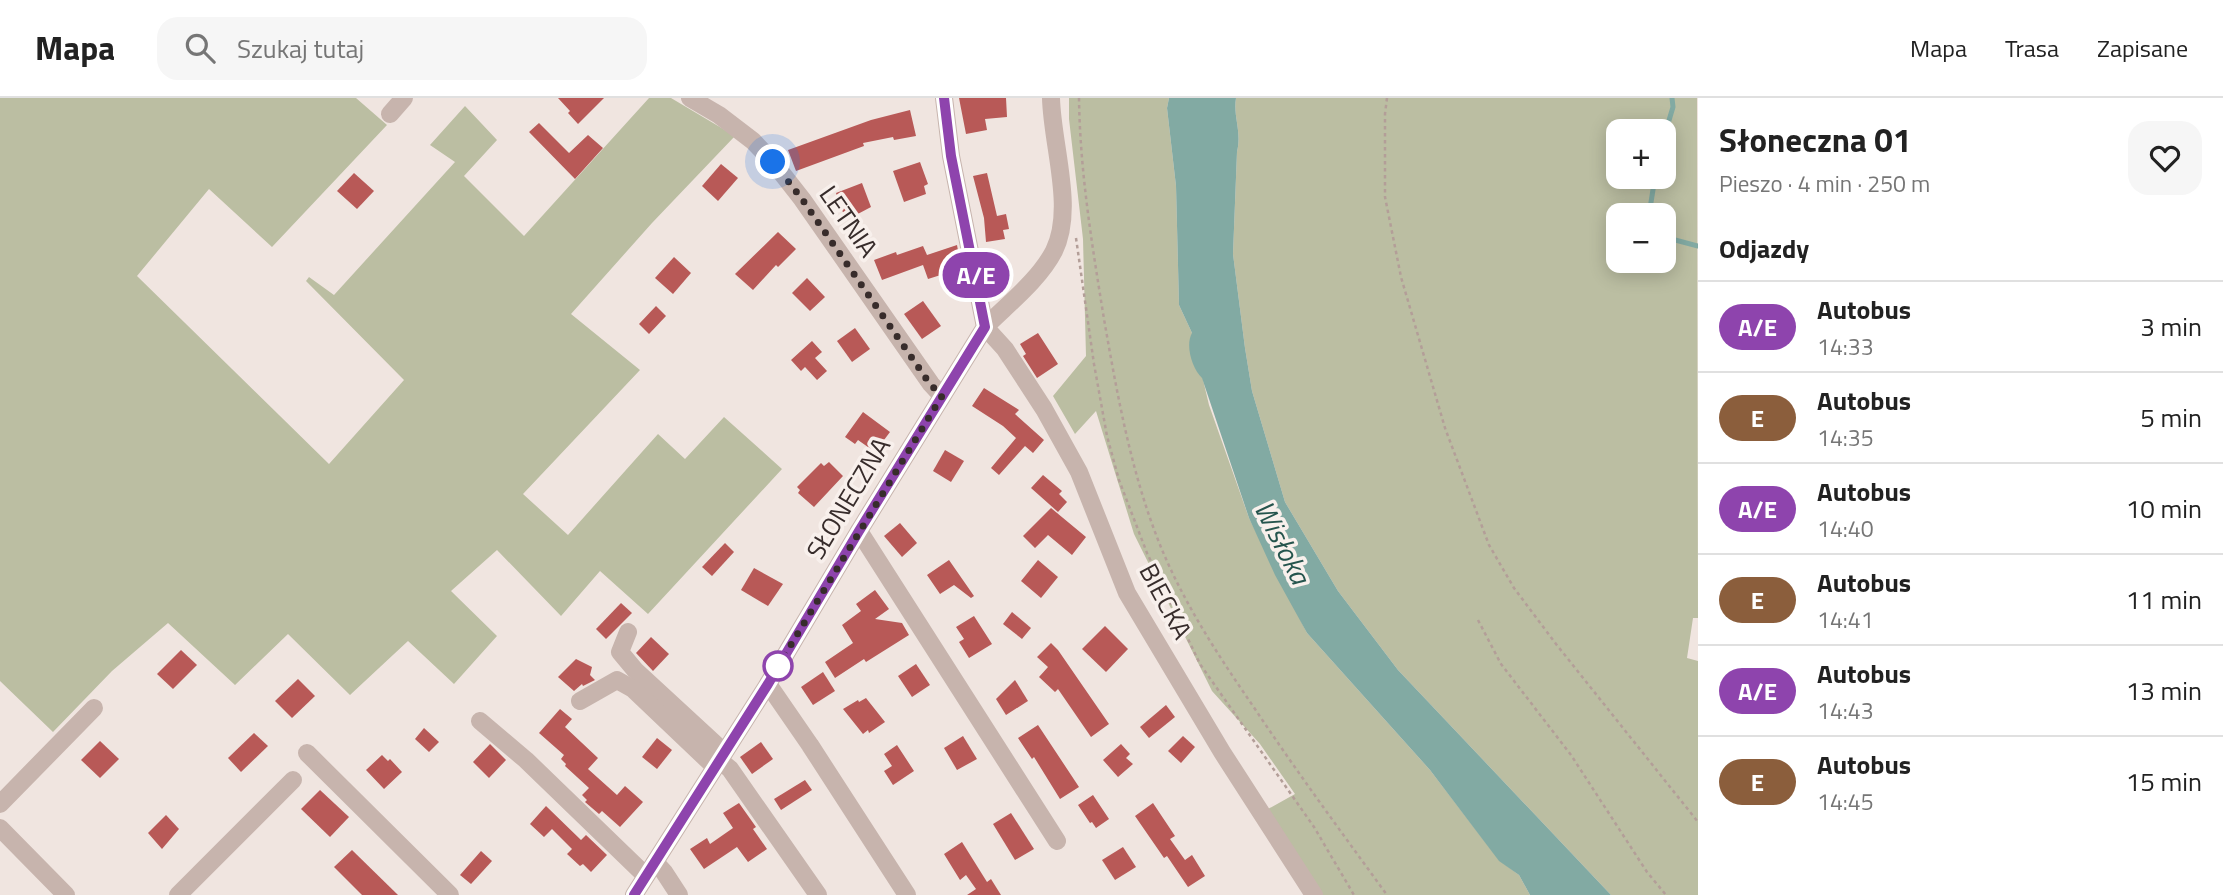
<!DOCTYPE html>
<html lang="pl">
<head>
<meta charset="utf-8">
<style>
  body { margin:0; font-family:"Titillium Web",sans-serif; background:#f6f6f6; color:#222; height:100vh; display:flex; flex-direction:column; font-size:26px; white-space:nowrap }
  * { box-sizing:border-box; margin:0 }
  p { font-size:23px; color:#767676 }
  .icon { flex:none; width:38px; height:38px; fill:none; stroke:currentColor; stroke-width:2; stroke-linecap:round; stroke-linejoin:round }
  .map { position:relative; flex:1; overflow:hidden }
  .details { display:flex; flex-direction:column; background:#fff; width:525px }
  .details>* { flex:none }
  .badge { padding:0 14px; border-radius:23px; font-size:24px; line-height:46px }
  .fabs { position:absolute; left:1606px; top:21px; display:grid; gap:14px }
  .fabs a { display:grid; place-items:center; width:70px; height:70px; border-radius:14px; background:#fff; box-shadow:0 4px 18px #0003; font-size:35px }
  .you { position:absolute; width:35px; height:35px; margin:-18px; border:5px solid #fff; border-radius:50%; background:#1a73e8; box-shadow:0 0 0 10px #1a73e833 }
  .map>.badge { position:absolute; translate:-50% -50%; box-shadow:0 0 0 4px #fff }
  h2 { padding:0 21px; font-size:26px; line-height:63px }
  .round { display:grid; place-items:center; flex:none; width:74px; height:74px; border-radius:21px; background:#f6f6f6 }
  .summary { display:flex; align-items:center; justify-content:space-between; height:119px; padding:0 21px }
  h1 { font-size:33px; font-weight:700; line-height:52px }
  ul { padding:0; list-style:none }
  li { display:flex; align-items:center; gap:21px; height:91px; padding:0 21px; border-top:2px solid #e0e0e0 }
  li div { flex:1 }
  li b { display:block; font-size:26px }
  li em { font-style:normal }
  li .badge { min-width:77px; font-weight:700; text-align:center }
  header { display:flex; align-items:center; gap:42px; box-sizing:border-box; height:98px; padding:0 35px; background:#fff; border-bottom:2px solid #e0e0e0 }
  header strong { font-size:33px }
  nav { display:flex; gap:38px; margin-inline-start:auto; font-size:24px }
  .search { width:490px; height:63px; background:#f6f6f6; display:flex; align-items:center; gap:18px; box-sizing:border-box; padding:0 24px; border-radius:21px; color:#767676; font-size:26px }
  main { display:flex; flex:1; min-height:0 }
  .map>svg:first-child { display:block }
  .green { fill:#bbbea2; fill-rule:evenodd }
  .water { fill:#82aaa3 }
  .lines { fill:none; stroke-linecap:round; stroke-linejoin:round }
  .stream { stroke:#82aaa3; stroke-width:5 }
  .building { fill:#b85957 }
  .path { stroke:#b39e98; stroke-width:2.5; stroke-dasharray:3.5 3.5; stroke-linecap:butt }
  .minor { stroke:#c7b4ad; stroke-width:18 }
  .line-casing { stroke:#fff; stroke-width:16 }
  .line { stroke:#8e44ad; stroke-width:10 }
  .walk { stroke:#372c2b; stroke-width:7; stroke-dasharray:0 12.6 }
  .stop-dot { fill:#fff; stroke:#8e44ad; stroke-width:3.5 }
  .labels { text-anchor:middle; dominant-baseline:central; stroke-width:7; stroke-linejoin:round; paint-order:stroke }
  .street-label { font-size:26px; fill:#372c2b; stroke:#f8f0ec }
  .water-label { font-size:28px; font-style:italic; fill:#25544d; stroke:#f8f0ec }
</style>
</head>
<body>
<header>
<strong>Mapa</strong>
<div class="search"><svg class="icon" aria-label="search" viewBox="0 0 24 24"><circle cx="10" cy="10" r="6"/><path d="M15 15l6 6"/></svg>Szukaj tutaj</div>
<nav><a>Mapa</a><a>Trasa</a><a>Zapisane</a></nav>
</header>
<main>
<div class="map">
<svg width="1698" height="797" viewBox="0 0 1698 797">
  <rect width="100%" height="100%" fill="#f0e5e0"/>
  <g class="green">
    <path d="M0 0H356L387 27 272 149 209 91 137 178 329 366 404 282 306 183 309 179 334 197 455 64 430 47 465 8 497 42 464 78 524 138 649 0H671L735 38 652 125 571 216 640 272 523 396 568 437 658 336 685 361 724 319 782 371 648 516 600 473 561 518 497 452 451 493 497 538 454 586 408 543 350 597 288 536 235 587 168 525 112 573 53 634 0 583Z"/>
    <path d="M1069 0H1169L1167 10 1176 88 1179 207 1192 235 1209 307 1249 420 1307 535 1430 672 1499 762 1519 777 1530 797H1322L1268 711 1295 696 1260 646 1212 593 1134 436 1096 313 1075 336 1053 298 1086 258 1083 141 1069 21Z"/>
    <path d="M1236 0H1697L1698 520H1693L1687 560 1698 563V797H1611L1398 572 1338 493 1285 404 1252 293 1245 250 1233 156 1237 54C1242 33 1233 19 1236 0ZM1619 33H1664V79H1619ZM1619 117H1664V163H1619Z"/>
  </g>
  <path class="water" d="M1169 0H1236C1233 19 1242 33 1237 54L1233 156 1245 250 1252 293 1285 404 1338 493 1398 572 1611 797H1530L1519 777 1499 763 1430 672 1307 535 1275 477 1249 420 1202 280C1192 271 1185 247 1192 235L1179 207 1176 88 1167 10Z"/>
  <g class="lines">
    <g class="stream">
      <path d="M1664 39 1673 9 1672 0"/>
      <path d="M1649 117 1655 79"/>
      <path d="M1664 139 1698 148"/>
    </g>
  </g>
  <g class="building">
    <path d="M558 0H604L578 26 568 15 570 13Z"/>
    <path d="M959 0H1006L1007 19 985 21 987 32 966 36Z"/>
    <path d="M910 12 916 38 894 42 893 39 863 45 864 48 796 73 788 52 871 22Z"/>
    <path d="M539 25 569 55 588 37 603 50 575 81 529 34Z"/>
    <path d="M920 64 928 86 924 88 926 96 904 104 893 73Z"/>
    <path d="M721 66 738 80 718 103 702 88Z"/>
    <path d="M354 75 374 93 357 111 337 93Z"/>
    <path d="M987 75 997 118 1006 116 1009 131 1003 132 1005 141 986 144 984 120 973 78Z"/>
    <path d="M862 85 871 109 854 118 845 119 842 112 838 111 840 107 836 95Z"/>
    <path d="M778 134 796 151 778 169 776 167 753 192 735 176Z"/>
    <path d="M957 147 959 158 944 164 947 175 928 181 923 167 882 182 874 162 896 154 897 157 923 148 927 157Z"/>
    <path d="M674 159 691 175 673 196 655 180Z"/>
    <path d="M807 180 825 199 810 213 792 195Z"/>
    <path d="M923 203 941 228 922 241 904 216Z"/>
    <path d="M656 208 666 218 649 236 639 226Z"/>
    <path d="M855 230 870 251 852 264 837 243Z"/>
    <path d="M1038 235 1058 266 1037 280 1023 258 1026 256 1020 246Z"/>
    <path d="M812 243 822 254 815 260 827 273 817 282 805 269 801 273 791 262Z"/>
    <path d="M984 290 1019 312 1015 316 1044 342 1033 355 1025 348 999 377 991 370 1016 340 1003 328 972 308Z"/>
    <path d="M863 314 890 334 875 354 858 342 855 346 845 339Z"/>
    <path d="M945 352 964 363 951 384 933 373Z"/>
    <path d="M829 364 843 378 814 409 798 395 800 392 797 389 821 365 824 368Z"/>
    <path d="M1043 377 1062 393 1059 396 1067 404 1058 414 1031 390Z"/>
    <path d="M1051 410 1086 439 1072 457 1048 437 1035 450 1023 438Z"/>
    <path d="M900 425 917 445 902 459 884 438Z"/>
    <path d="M725 445 734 454 712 478 702 469Z"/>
    <path d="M949 462 974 498 971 500 954 487 940 496 927 477Z"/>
    <path d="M1038 462 1058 479 1041 500 1021 483Z"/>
    <path d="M754 470 783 486 768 508 741 492Z"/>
    <path d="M875 492 889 511 875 521 902 525 909 537 866 564 864 561 835 580 825 564 853 545 842 527 861 513 856 506Z"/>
    <path d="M621 505 632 515 606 541 596 531Z"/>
    <path d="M1012 514 1031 530 1022 541 1003 526Z"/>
    <path d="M974 518 992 546 969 560 959 544 964 541 956 529Z"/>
    <path d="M1105 528 1128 551 1106 574 1082 551Z"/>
    <path d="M651 539 669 556 653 573 636 555Z"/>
    <path d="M1051 545 1058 552 1109 626 1091 639 1058 591 1055 594 1039 579 1048 569 1037 559Z"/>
    <path d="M181 552 197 567 173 591 157 576Z"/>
    <path d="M576 561 592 569 590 577 595 582 583 588 582 586 574 593 558 579Z"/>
    <path d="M916 566 930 587 912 599 898 578Z"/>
    <path d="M823 574 835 593 813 607 801 589Z"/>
    <path d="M298 581 315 598 292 620 275 603Z"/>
    <path d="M1015 582 1028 603 1006 617 996 601Z"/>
    <path d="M866 600 885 624 869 635 868 632 863 636 843 611 858 602 859 604Z"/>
    <path d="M1166 607 1175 619 1149 640 1140 629Z"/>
    <path d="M560 611 572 621 565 629 598 660 588 671 617 697 625 688 643 704 620 729 602 713 599 716 585 704 587 702 582 697 589 690 565 668 566 666 561 661 564 657 539 635Z"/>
    <path d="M1038 627 1079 689 1060 701 1034 659 1032 661 1018 640Z"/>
    <path d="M424 630 439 644 429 654 415 641Z"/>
    <path d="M254 635 268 648 241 674 228 660Z"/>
    <path d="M963 638 977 661 957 672 944 650Z"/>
    <path d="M1183 638 1195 649 1181 665 1168 653Z"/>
    <path d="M657 640 672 652 657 671 642 659Z"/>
    <path d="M100 643 119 661 100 680 81 662Z"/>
    <path d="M761 644 773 661 752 676 740 659Z"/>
    <path d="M490 646 506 662 489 680 473 664Z"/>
    <path d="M1121 646 1130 656 1126 660 1133 666 1118 679 1103 662Z"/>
    <path d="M897 647 914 673 893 687 884 673 892 668 884 656Z"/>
    <path d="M382 657 388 663 390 661 402 674 384 691 366 672Z"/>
    <path d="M805 682 812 692 781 712 774 701Z"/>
    <path d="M320 692 349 719 330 739 301 711Z"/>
    <path d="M1093 697 1109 721 1096 730 1092 724 1090 725 1078 707Z"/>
    <path d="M739 705 756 729 753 731 767 751 748 764 737 749 704 771 690 751 707 740 710 746 733 730 723 715Z"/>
    <path d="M1153 705 1175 738 1170 741 1185 762 1192 757 1205 778 1188 789 1167 758 1164 760 1135 718Z"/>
    <path d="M546 708 581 742 586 737 607 757 591 774 583 766 580 768 567 756 572 751 552 731 544 739 530 726Z"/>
    <path d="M1011 715 1034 751 1015 762 993 726Z"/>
    <path d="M166 717 179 731 162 751 148 735Z"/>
    <path d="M962 744 987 784 991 781 1001 797H967L976 791 966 777 960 782 944 756Z"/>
    <path d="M1123 749 1136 769 1115 782 1102 762Z"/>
    <path d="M352 752 398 797H362L334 769Z"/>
    <path d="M481 753 492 763 471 786 460 777Z"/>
  </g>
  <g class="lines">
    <g class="path">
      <path d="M1079 0C1080 74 1092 147 1104 221 1118 301 1133 386 1166 461 1190 515 1222 563 1255 611 1297 674 1342 735 1387 797"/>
      <path d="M1387 0 1385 16V99L1401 179 1445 330 1489 447 1514 490 1556 546 1698 724"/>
      <path d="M1076 140 1094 266 1107 338 1119 382 1147 455 1200 566 1314 729 1354 797"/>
      <path d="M1478 522 1501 566 1571 657 1647 774 1666 797"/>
    </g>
    <g class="minor">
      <path d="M690 0 719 17 753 43 773 64 802 101 931 286 942 298"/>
      <path d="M1051 0C1052 47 1075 111 1054 153 1039 182 1008 206 985 229L1005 251 1044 311 1079 374 1127 495 1222 654 1314 797"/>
      <path d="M390 16 404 0"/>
      <path d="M859 433 1057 743"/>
      <path d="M628 534 620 554 635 572 724 654"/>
      <path d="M768 586 810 647 907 797"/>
      <path d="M580 603 617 582 633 591 715 669"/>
      <path d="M480 623 526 662 646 778"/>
      <path d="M307 655 450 797"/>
      <path d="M719 662 730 671 818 797"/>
      <path d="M0 706 94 610"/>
      <path d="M0 730 66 797"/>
      <path d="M655 764 664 774 679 797"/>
      <path d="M178 797 293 682"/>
      <path d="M634 797 768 586 859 433 985 229 951 58 944 0"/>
    </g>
  </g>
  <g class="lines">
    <defs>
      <path id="line" d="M634 797 768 586 859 433 985 229 951 58 944 0"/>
    </defs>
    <use href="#line" class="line-casing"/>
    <use href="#line" class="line"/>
    <path class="walk" d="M773 64 802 101 930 286 942 298 778 568"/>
  </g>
  <circle class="stop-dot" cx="778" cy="568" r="14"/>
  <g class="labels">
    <g class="street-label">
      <text transform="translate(849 123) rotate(55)">LETNIA</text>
      <text transform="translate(848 400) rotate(-59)">SŁONECZNA</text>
      <text transform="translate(1166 503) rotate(62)">BIECKA</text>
    </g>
    <g class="water-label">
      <text transform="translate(1283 444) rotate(63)">Wisłoka</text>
    </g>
  </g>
</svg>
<div class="fabs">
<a>+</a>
<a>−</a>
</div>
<div class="you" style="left:773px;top:64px"></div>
<b class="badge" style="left:976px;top:177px;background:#8e44ad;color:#fff">A/E</b>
</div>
<section class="details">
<div class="summary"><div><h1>Słoneczna 01</h1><p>Pieszo · 4 min · 250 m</p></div><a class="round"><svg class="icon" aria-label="heart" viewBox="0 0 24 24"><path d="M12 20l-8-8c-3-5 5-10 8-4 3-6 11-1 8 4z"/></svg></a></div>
<h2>Odjazdy</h2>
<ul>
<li><span class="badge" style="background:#8e44ad;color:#fff">A/E</span><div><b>Autobus</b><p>14:33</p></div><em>3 min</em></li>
<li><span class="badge" style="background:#8b5e3c;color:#fff">E</span><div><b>Autobus</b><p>14:35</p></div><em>5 min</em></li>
<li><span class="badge" style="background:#8e44ad;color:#fff">A/E</span><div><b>Autobus</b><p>14:40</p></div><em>10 min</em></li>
<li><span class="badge" style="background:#8b5e3c;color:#fff">E</span><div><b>Autobus</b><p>14:41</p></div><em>11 min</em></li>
<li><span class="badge" style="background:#8e44ad;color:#fff">A/E</span><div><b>Autobus</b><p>14:43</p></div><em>13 min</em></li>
<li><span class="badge" style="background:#8b5e3c;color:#fff">E</span><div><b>Autobus</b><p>14:45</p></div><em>15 min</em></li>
</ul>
</section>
</main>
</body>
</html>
